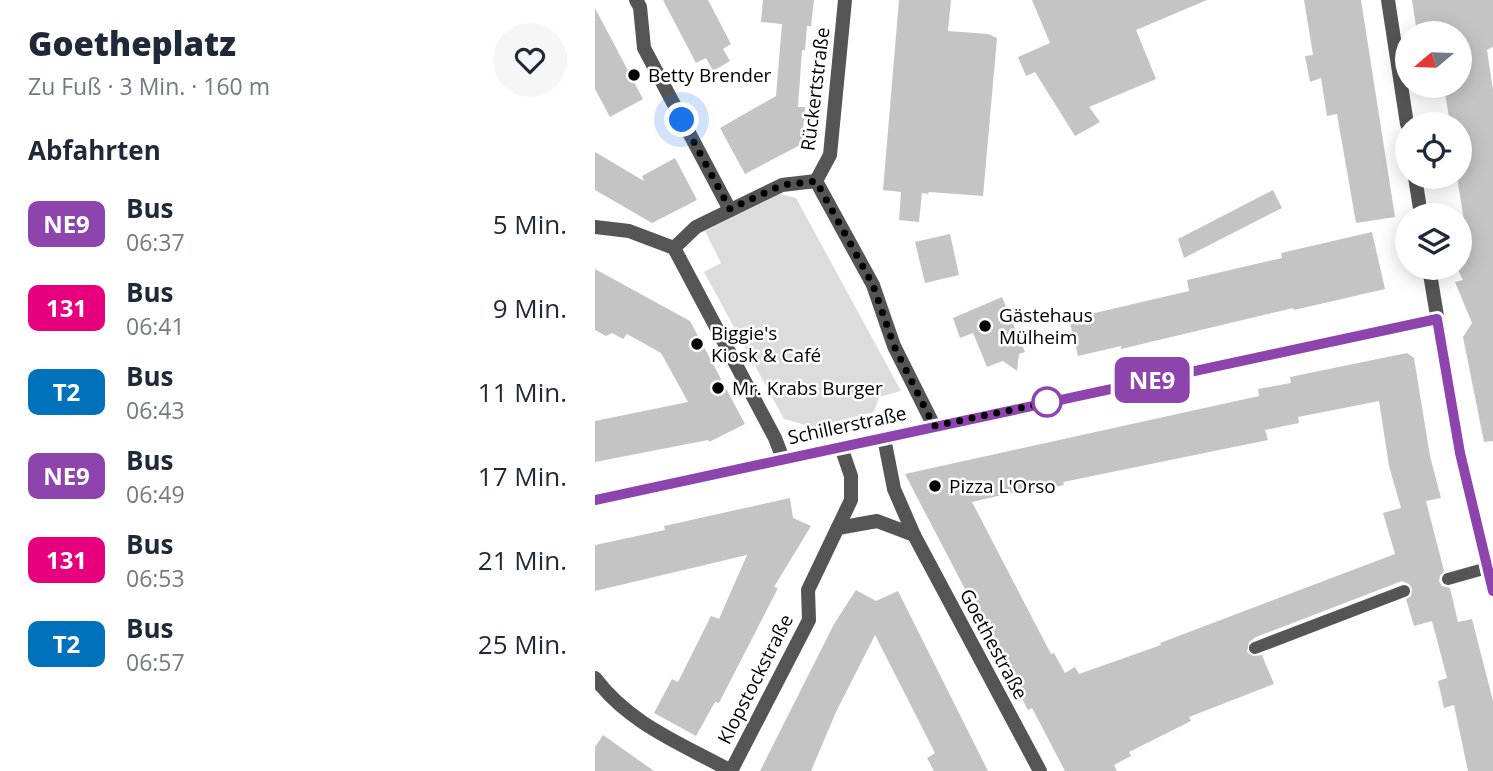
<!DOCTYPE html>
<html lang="de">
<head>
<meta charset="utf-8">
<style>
  body { margin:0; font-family:"Open Sans",sans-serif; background:#f6f6f7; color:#1f2937; height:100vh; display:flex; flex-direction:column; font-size:26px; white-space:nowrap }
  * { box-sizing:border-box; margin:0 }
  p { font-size:23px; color:#747a83 }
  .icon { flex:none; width:38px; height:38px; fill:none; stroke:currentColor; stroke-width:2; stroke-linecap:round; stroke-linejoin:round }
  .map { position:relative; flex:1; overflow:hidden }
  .side { display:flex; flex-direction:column; background:#fff; width:595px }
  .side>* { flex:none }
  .badge { padding:0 14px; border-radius:10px; font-size:24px; line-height:46px }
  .needle { width:46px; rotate:251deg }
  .fabs { position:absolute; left:800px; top:21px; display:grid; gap:14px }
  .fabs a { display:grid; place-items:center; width:77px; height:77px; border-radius:50%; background:#fff; box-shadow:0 4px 18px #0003; font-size:35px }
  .you { position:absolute; width:35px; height:35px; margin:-18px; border:5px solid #fff; border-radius:50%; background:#1a73e8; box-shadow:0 0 0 10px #1a73e833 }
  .map>.badge { position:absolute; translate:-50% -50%; box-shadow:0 0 0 4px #fff }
  h2 { padding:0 28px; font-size:26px; line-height:63px }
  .round { display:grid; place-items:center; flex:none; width:74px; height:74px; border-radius:37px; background:#f6f6f7 }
  .summary { display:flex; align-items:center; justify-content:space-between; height:119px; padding:0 28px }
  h1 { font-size:33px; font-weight:800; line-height:52px }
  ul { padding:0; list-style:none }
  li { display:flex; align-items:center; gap:21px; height:84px; padding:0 28px }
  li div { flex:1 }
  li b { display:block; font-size:26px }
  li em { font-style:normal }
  li .badge { min-width:77px; font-weight:700; text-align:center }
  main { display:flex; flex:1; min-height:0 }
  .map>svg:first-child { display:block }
  .green { fill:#dcdcdc }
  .building { fill:#c4c4c4; fill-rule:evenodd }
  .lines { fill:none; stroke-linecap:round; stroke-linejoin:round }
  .service { stroke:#555; stroke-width:12 }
  .minor { stroke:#555; stroke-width:14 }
  .tertiary { stroke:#555; stroke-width:14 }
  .line-casing { stroke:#fff; stroke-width:16 }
  .line { stroke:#8e44ad; stroke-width:10 }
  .walk { stroke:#000; stroke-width:7; stroke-dasharray:0 12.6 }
  .poi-dot { fill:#000; stroke:#fff; stroke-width:2.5 }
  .stop-dot { fill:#fff; stroke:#8e44ad; stroke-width:3.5 }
  .labels { text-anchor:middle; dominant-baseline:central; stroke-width:5; stroke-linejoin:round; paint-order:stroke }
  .poi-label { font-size:19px; fill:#000; stroke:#fff; text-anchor:start }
  .street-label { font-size:19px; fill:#000; stroke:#fff }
</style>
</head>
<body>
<main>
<section class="side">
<div class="summary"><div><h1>Goetheplatz</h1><p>Zu Fuß · 3 Min. · 160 m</p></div><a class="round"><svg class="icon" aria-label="heart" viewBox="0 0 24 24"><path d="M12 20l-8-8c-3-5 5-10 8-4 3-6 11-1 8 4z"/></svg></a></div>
<h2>Abfahrten</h2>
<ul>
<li><span class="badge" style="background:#8e44ad;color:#fff">NE9</span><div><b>Bus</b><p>06:37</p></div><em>5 Min.</em></li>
<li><span class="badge" style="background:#e6007e;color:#fff">131</span><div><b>Bus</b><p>06:41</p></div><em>9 Min.</em></li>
<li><span class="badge" style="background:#0072bc;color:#fff">T2</span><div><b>Bus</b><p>06:43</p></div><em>11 Min.</em></li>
<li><span class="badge" style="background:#8e44ad;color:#fff">NE9</span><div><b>Bus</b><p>06:49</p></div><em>17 Min.</em></li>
<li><span class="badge" style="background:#e6007e;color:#fff">131</span><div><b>Bus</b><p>06:53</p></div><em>21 Min.</em></li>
<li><span class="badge" style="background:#0072bc;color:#fff">T2</span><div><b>Bus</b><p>06:57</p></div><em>25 Min.</em></li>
</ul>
</section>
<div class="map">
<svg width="898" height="771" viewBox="0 0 898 771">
  <rect width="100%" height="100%" fill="#fff"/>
  <path class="green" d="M185 194 201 198 306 391 284 397 279 412 218 427 189 419 109 272 126 263 110 231Z"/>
  <g class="building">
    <path d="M68 0H113L136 44 128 49 135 61 118 71 111 58 101 63Z"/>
    <path d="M168 0H219L216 26H212L210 50H207L203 107H210L207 144 150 174 125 128 181 96 187 24 166 22Z"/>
    <path d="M304 0H356L353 31 393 34 402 38 388 196 334 192 333 194 327 193 324 222 304 220 306 192 288 190Z"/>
    <path d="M437 0H612L541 30 561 79 494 107 505 122 480 136 440 72 431 76 423 57 455 43Z"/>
    <path d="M709 0H766L800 217 761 223 742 114 732 116 726 78 715 82 710 56 718 55Z"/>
    <path d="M817 0H898V47L892 50 898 90V441L889 442 868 337 877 323 860 282 868 280 864 272V228L870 227 862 177H864V124H855L849 86H864V33H822Z"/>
    <path d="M0 8 48 99 15 117 0 89Z"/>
    <path d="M0 152 49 181 47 176 80 158 102 200 57 223 0 190Z"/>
    <path d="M678 190 687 208 589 258 583 239Z"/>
    <path d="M777 232 790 289 699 310 698 308 526 349V346L483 356 474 319 594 291 592 280 687 258 686 253Z"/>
    <path d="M355 234 364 275 330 283 320 242Z"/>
    <path d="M0 269 95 321 150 424 114 442 113 440 0 462V421L93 402 66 353 32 334 28 339 17 333 11 336 0 330Z"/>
    <path d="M407 297 430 352 424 354 422 371 408 361 392 367 378 333 365 338 358 318Z"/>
    <path d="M812 353 819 358 835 456 846 498 831 501 849 571 845 576 844 581 847 586 855 588 863 622 877 619 898 701V771H873L859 705 849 708 843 681 852 678 837 621 819 626 811 599 816 596 817 589 814 584 807 581 661 637 654 642 652 652 658 656 667 655 679 684 594 717 596 721 534 752 536 756 519 765 522 771H470L437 708 433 710 310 474 664 396 663 389 696 383 695 377ZM784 401 794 466 806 508 788 513 800 554 565 643 566 645 484 674 480 667 470 673 459 653 456 654 377 502 424 491 425 494 469 485 468 482 673 440 670 430 704 423 703 417Z"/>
    <path d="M195 498 198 518 216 526 179 587 183 588 124 703 120 702 101 736 59 713 77 679 83 682 116 616 124 619 152 555 0 591V545L70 530 69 526Z"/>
    <path d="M261 590 281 601 303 591 393 771H339L332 758 340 753 280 635 241 712 216 771H165L239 624Z"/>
    <path d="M8 735 59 771H0V747Z"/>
  </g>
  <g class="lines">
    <g class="service">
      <path d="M853 579 892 568"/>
      <path d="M660 648 809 591"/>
    </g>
    <g class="minor">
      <path d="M41 0 45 7 49 48 135 210"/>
      <path d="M221 181 235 155 250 0"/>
      <path d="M0 227 34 231 79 248"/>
      <path d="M79 248 101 227 187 185 221 181 278 285 299 346 339 426"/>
      <path d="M79 248 180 438 188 459"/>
      <path d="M289 438 299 489 319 535 445 771"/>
      <path d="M0 500 842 319"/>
      <path d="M243 528 282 521 319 535"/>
      <path d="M0 678C34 724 87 744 136 771"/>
      <path d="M136 771 214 620 213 590 256 500V476L246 447"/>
    </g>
    <g class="tertiary">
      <path d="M793 0 812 124"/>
      <path d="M820 177 826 215"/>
      <path d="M834 268 865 453 898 591"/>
    </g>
  </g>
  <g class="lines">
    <defs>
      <path id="line" d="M0 500 842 319 865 453 898 591"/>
    </defs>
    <use href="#line" class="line-casing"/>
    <use href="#line" class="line"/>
    <path class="walk" d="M87 120 135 209 187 185 221 181 278 285 299 346 339 426 464 400 452 402"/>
  </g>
  <g class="poi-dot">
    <circle cx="39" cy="75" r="7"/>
    <circle cx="390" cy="326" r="7"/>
    <circle cx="102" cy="344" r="7"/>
    <circle cx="123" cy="388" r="7"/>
    <circle cx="340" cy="486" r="7"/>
  </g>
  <circle class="stop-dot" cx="452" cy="402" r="14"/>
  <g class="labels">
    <g class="poi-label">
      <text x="53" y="75">Betty Brender</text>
      <text x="404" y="315">Gästehaus<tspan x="404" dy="22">Mülheim</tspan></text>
      <text x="116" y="333">Biggie's<tspan x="116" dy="22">Kiosk &amp; Café</tspan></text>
      <text x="137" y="388">Mr. Krabs Burger</text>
      <text x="354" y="486">Pizza L'Orso</text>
    </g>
    <g class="street-label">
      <text transform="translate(220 89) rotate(-83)">Rückertstraße</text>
      <text transform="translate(252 425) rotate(-12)">Schillerstraße</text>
      <text transform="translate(399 644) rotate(62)">Goethestraße</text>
      <text transform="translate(160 679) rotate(-63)">Klopstockstraße</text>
    </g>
  </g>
</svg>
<div class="fabs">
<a><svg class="needle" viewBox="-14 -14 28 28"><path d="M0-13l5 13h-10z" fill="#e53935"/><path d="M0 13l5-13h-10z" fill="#747a83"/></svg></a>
<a><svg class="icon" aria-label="locate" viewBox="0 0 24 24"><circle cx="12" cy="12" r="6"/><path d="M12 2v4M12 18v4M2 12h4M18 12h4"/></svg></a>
<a><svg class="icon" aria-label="layers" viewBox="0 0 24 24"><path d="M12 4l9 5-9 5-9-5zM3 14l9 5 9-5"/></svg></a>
</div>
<div class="you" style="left:87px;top:120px"></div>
<b class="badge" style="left:557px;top:380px;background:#8e44ad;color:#fff">NE9</b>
</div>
</main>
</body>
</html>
